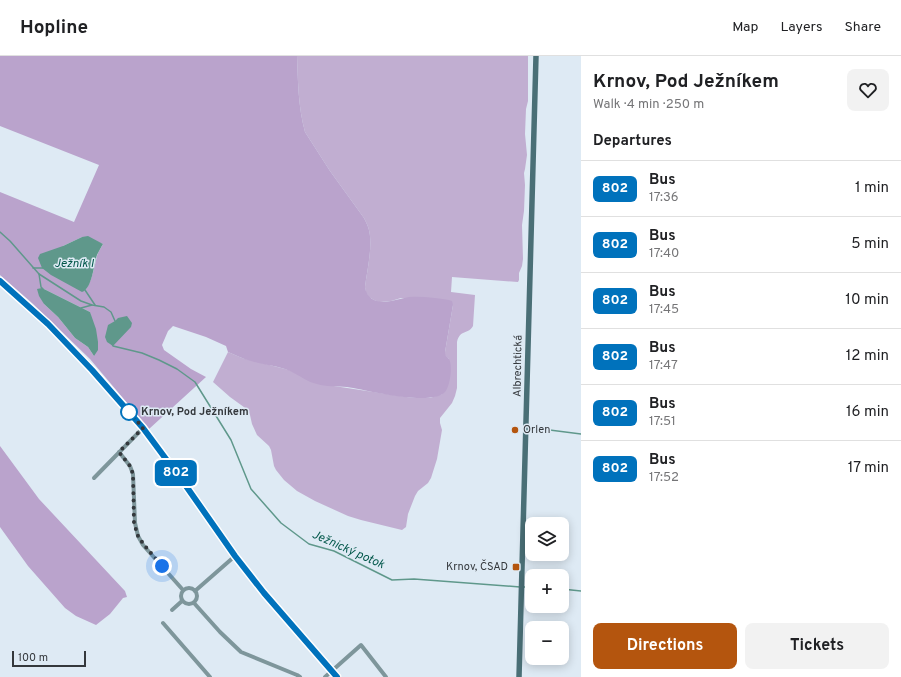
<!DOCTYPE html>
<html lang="en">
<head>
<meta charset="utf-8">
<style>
  body { margin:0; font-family:Overpass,sans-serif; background:#f2f2f2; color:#202124; height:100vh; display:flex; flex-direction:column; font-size:15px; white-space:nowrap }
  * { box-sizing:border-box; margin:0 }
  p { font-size:13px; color:#757577 }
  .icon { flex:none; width:22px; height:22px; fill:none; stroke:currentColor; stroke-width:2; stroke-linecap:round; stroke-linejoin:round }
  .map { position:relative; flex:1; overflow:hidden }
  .panel { display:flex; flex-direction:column; background:#fff; width:320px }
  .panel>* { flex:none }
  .badge { padding:0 8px; border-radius:6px; font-size:14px; line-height:26px }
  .buttons { position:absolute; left:525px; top:461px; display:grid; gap:8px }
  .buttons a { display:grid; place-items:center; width:44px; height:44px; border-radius:8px; background:#fff; box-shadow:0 2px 10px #0003; font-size:20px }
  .scale { position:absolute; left:12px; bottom:10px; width:74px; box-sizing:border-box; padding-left:4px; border:2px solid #34383c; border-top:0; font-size:11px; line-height:14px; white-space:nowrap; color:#34383c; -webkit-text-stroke:3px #deeaf4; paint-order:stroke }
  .you { position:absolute; width:20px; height:20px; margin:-10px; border:3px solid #fff; border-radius:50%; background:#1a73e8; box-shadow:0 0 0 6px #1a73e833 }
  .map>.badge { position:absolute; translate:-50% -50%; box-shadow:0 0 0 2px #fff }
  h2 { padding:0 12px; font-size:15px; line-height:36px }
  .round { display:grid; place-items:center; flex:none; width:42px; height:42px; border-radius:8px; background:#f2f2f2 }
  .summary { display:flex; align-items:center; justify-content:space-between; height:68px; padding:0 12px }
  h1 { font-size:19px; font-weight:700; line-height:30px }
  .button { display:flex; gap:8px; margin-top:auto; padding:8px 12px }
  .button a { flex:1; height:46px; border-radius:8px; background:#b4550e; color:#fff; font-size:16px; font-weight:700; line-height:46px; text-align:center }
  .button a+a { background:#f2f2f2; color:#202124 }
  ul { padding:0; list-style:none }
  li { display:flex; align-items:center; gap:12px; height:56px; padding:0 12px; border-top:1px solid #e0e0e0 }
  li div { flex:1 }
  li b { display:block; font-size:15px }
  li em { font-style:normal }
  li .badge { min-width:44px; font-weight:700; text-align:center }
  header { display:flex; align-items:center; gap:24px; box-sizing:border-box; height:56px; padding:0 20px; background:#fff; border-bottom:1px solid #e0e0e0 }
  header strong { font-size:19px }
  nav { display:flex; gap:22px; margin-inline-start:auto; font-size:14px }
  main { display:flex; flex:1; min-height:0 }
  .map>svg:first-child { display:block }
  .green { fill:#c1aed1 }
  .forest { fill:#baa3cc; fill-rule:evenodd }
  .water { fill:#5f988b }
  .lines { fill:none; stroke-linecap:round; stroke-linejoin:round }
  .stream { stroke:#5f988b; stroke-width:1.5 }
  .street { stroke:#7e969b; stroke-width:4 }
  .secondary { stroke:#4a6f76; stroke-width:5.5 }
  .line-casing { stroke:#fff; stroke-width:9 }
  .line { stroke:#0072bc; stroke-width:6 }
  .walk { stroke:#34383c; stroke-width:4; stroke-dasharray:0 7.2 }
  .stop-dot { fill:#fff; stroke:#0072bc; stroke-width:2 }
  .poi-dot { fill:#b4550e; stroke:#deeaf4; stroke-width:1.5 }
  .labels { text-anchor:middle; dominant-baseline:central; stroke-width:3; stroke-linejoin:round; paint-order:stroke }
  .street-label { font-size:11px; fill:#34383c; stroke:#deeaf4 }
  .stop-label { font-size:11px; font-weight:bold; fill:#34383c; stroke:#deeaf4; text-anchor:start }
  .poi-label { font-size:11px; fill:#34383c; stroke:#deeaf4; text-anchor:start }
  .water-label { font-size:12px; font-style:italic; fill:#02574a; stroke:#deeaf4 }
</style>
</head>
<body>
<header>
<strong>Hopline</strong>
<nav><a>Map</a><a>Layers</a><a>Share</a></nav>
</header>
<main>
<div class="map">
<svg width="581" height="621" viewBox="0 0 581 621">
  <rect width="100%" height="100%" fill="#deeaf4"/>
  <path class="green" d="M297 0H528V45L526 53 525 78 527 99 525 113 524 117 525 129 524 155 522 169 523 203 522 210 519 217V224L518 226 452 221 451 236 475 239 473 270C468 279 460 273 457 286V332L455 340 452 347 440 362V367L442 374 437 403 431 422 428 427 418 435 415 440 408 458 406 471 402 474 361 464 348 460 315 445 297 435 284 424 276 414 274 410 271 394 269 390 257 379 252 368 250 359 248 354 230 341 213 326 228 296 242 302 289 314 300 319 334 330 413 342H430L442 338 449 303 445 299V296L453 249 401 242 391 245 379 246 374 244 369 241 366 237 365 231C367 214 373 191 369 174 368 170 366 166 364 162L330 115 305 76C298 51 298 25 297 0Z"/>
  <g class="forest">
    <path d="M0 0H297C298 25 298 51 305 76L330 115 364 162C366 166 368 170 369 174 373 191 367 214 365 231 367 245 379 247 391 245 397 244 403 242 409 241 422 240 436 242 449 244L452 245 453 249 445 296C445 300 447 300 449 303 453 310 450 330 445 336 431 351 367 334 347 331 337 330 326 331 317 328 307 326 299 319 290 315 278 310 264 309 251 305 243 303 236 299 228 296L226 290 206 281 173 270 168 275 162 289 164 294 191 313 206 321 149 373 90 303 32 247 0 219V136L74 166 99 109 0 70ZM82 181 103 188C101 192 98 196 97 200 94 212 92 225 85 235L63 190ZM42 232 90 256 94 300 88 291 75 282 58 261 44 248Z"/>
    <path d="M0 390 39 443 125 535 127 541 123 542 110 558 96 569 76 560 65 552 28 510 0 471Z"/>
  </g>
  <g class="water">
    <path d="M88 180 103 188C101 191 99 195 97 199 94 208 92 233 82 236L51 219 42 212 38 202 40 198 63 190 82 181Z"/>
    <path d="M42 232 90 256 96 273 98 286V294L94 300 88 291 75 282 58 261 44 248 39 240 37 233Z"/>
    <path d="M127 260 132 267 131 271 113 290 107 286 105 281 108 269 115 265 118 262Z"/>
  </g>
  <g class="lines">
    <g class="stream">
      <path d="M0 176 10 185 39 218 81 245 92 249 104 251 111 256 115 265"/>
      <path d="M33 212H43"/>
      <path d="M39 218 41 231 43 233"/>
      <path d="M85 234 95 249"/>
      <path d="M81 252 92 249"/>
      <path d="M112 288 113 290 142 297 159 304 177 313 195 326 231 384 251 433 281 467 309 488 334 495 392 524 414 523 520 531"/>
      <path d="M534 372 581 378"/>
      <path d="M524 531H532"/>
      <path d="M562 533 581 535"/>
    </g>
    <g class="street">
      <path d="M119 396 130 410 133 418 135 467 138 480 143 489 183 534"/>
      <path d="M94 422 143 372"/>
      <circle cx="189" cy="540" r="8"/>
      <path d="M195 535 235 500"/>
      <path d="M194 547 220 576 241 596 297 619 300 621"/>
      <path d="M172 554 182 545"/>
      <path d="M163 567 210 621"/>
      <path d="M325 621 361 589 386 621"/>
    </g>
    <g class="secondary">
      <path d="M0 225 48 268 92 314 143 372 186 430 235 500 264 537 337 621"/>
      <path d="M519 621 536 0"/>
    </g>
  </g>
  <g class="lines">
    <defs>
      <path id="line" d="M0 225 48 268 92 314 143 372 186 430 235 500 264 537 337 621"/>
    </defs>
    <use href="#line" class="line-casing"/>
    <use href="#line" class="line"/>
    <path class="walk" d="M129 356 143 372 119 396 130 410 133 418 134 467 138 480 144 489 162 510"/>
  </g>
  <circle class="stop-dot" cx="129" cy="356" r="8"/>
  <g class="poi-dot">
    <circle cx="515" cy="374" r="4"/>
    <rect x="512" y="507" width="8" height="8" rx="2"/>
  </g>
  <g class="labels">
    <g class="street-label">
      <text transform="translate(518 310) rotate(-89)">Albrechtická</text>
    </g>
    <g class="stop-label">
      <text x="141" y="356">Krnov, Pod Ježníkem</text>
    </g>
    <g class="poi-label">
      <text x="523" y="374">Orlen</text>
      <text x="508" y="511" text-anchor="end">Krnov, ČSAD</text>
    </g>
    <g class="water-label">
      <text x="74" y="208">Ježník I</text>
      <text transform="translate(348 494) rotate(24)">Ježnický potok</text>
    </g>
  </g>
</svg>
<div class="buttons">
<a><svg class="icon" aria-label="layers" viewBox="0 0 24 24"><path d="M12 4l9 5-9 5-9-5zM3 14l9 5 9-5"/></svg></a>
<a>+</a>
<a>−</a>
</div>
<div class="scale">100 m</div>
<div class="you" style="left:162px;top:510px"></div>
<b class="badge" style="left:176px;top:417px;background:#0072bc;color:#fff">802</b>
</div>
<section class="panel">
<div class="summary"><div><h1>Krnov, Pod Ježníkem</h1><p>Walk · 4 min · 250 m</p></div><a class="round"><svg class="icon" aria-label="heart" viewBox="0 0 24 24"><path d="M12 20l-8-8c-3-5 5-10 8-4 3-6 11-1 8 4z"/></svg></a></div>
<h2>Departures</h2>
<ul>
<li><span class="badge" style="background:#0072bc;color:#fff">802</span><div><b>Bus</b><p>17:36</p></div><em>1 min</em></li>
<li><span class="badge" style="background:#0072bc;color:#fff">802</span><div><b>Bus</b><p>17:40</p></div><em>5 min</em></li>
<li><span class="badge" style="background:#0072bc;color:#fff">802</span><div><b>Bus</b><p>17:45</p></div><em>10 min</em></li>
<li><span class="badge" style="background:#0072bc;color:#fff">802</span><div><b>Bus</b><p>17:47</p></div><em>12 min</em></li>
<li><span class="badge" style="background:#0072bc;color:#fff">802</span><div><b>Bus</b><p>17:51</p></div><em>16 min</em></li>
<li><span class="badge" style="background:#0072bc;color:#fff">802</span><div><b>Bus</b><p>17:52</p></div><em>17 min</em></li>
</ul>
<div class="button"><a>Directions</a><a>Tickets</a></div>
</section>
</main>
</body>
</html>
